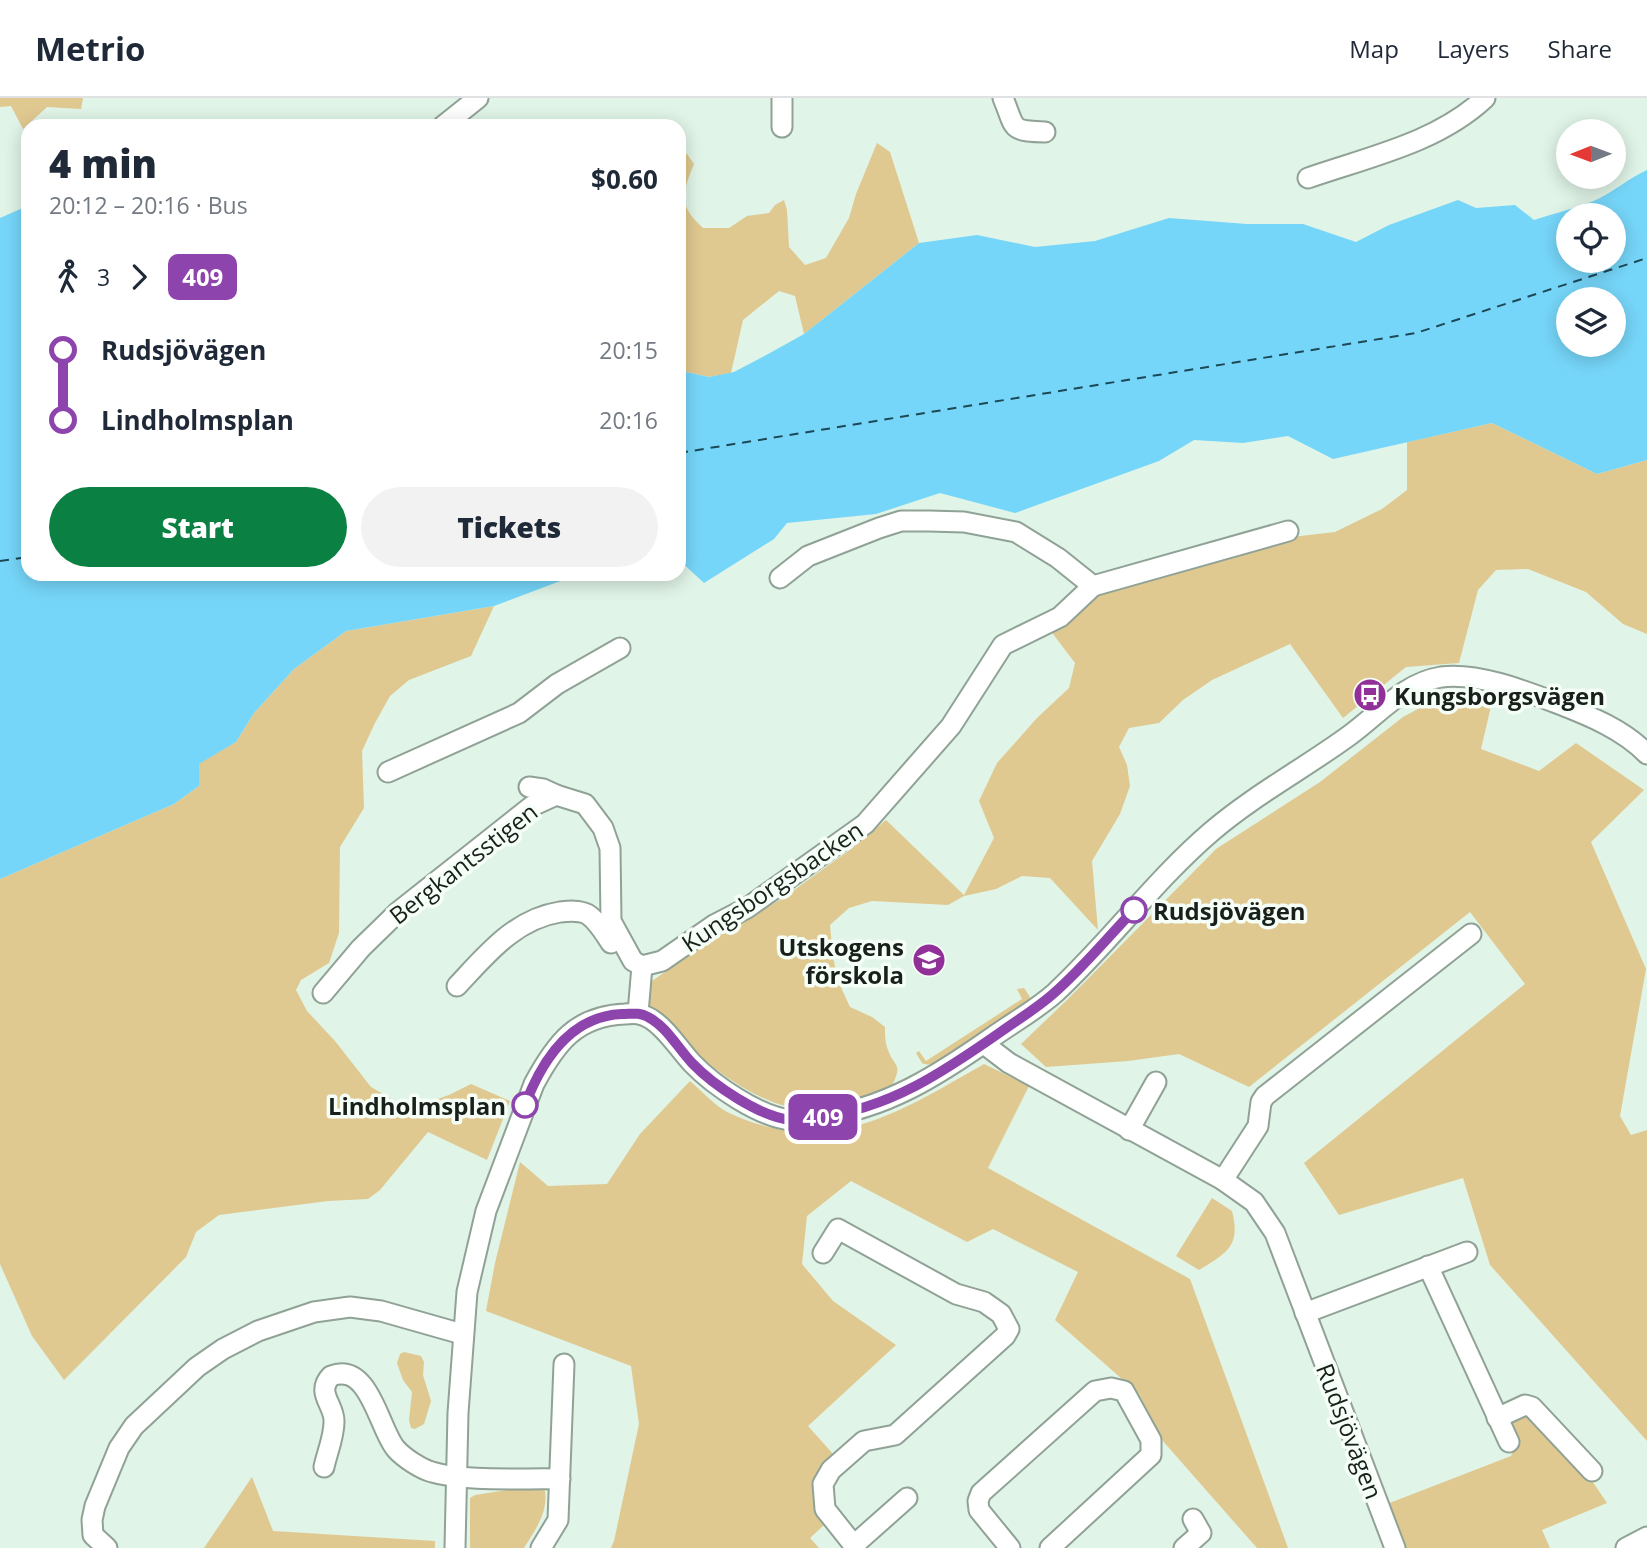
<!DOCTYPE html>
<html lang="en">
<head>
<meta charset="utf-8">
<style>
  body { margin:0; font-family:"Open Sans",sans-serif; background:#f2f2f3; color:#1f2937; height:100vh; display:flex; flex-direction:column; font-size:26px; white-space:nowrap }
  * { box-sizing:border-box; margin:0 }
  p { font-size:23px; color:#747a83 }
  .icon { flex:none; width:38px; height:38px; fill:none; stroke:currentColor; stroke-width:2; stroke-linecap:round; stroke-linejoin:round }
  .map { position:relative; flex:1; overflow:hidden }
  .panel { position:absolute; left:21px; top:21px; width:665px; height:462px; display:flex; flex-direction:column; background:#fff; border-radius:21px; box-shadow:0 4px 18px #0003 }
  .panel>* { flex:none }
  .badge { padding:0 14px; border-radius:10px; font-size:24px; line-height:46px }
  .needle { width:46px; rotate:269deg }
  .fabs { position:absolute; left:1556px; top:21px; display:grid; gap:14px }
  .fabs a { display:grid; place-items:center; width:70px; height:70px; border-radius:50%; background:#fff; box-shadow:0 4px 18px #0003; font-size:35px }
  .map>.badge { position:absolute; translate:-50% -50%; box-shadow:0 0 0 4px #fff }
  .legs { display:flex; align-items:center; gap:10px; height:77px; padding:0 28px; font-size:23px }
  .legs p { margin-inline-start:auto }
  .summary { display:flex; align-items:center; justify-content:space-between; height:119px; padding:0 28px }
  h1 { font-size:38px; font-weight:800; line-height:52px }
  .cta { display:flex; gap:14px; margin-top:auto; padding:14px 28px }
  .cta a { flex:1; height:80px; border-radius:42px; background:#0b8043; color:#fff; font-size:28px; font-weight:800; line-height:80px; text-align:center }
  .cta a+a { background:#f2f2f3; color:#1f2937 }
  ul { padding:0 28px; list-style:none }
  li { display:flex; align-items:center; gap:24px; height:70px; font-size:26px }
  li i { display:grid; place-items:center; width:10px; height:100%; margin:0 9px; background:currentColor }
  li i::after { content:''; width:18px; height:18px; margin:-9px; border:5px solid; border-radius:50%; background:#fff }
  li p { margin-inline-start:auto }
  li:first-child i { background:linear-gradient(#0000 50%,currentColor 0) }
  li:last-child i { background:linear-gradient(currentColor 50%,#0000 0) }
  header { display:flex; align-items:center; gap:42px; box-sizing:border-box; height:98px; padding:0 35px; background:#fff; border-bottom:2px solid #e0e1e3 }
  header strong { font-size:33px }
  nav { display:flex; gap:38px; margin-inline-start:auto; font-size:24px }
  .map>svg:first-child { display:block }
  .green { fill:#e0c990 }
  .water { fill:#76d6f9; fill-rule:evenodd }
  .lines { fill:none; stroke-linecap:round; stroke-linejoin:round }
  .ferry { stroke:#1d4856; stroke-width:2; stroke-dasharray:9 7; stroke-linecap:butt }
  .minor-casing { stroke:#8fa295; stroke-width:23 }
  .minor { stroke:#fff; stroke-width:19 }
  .line-1-casing { stroke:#fff; stroke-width:16 }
  .line-1 { stroke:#8e44ad; stroke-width:10 }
  .stop-1-dot { fill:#fff; stroke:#8e44ad; stroke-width:3.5 }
  .labels { text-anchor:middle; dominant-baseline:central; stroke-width:7; stroke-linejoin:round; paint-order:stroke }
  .poi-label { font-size:24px; font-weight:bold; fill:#19201b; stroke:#f6fef8; text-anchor:start }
  .street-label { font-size:24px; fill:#19201b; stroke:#f6fef8 }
  .stop-label { font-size:24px; font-weight:bold; fill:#19201b; stroke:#f6fef8; text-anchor:start }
</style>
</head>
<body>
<header>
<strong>Metrio</strong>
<nav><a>Map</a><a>Layers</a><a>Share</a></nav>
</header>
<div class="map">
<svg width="1647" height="1450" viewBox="0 0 1647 1450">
  <rect width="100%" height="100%" fill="#e0f4e7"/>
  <g class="green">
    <path d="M0 0H83L81 11 47 9 23 31 11 8 0 9Z"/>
    <path d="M877 45 890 54 919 145 804 236 795 198 779 193 743 222 731 275 709 279 686 274 679 276V57L687 56 694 66C682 96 678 107 703 130H729L747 118 769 115 775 107 784 102 787 112 789 149 805 167 826 160 849 120 856 96Z"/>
    <path d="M1492 325 1597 376 1647 362V536L1623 526 1586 494 1528 471 1496 472 1478 492 1459 565 1406 569 1343 620 1290 546 1212 582 1183 602 1159 625 1129 630 1119 649 1127 667 1130 688 1120 716 1092 763 1098 832 1050 780 1022 778 996 791 964 798 948 807 872 803 849 810 830 827 833 859 838 883 850 909 872 919 885 929C885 937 885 945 888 952 895 971 903 964 892 988 867 998 841 1010 815 1011 754 1015 688 949 647 911L649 885 728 831 783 800 851 751 886 722 964 797 994 740 979 703 997 665 1037 620 1069 590 1075 565 1050 532 1097 494 1292 439 1335 434 1382 411 1407 392V344Z"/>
    <path d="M494 508 471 558 409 582 390 598 375 625 362 653 364 710 340 749 339 835 329 865 301 882 296 892 307 913 335 943 371 989 409 1011 449 997 471 986 510 1003 487 1062 428 1034 380 1092 368 1101 328 1103 219 1117 196 1134 186 1159 64 1282 32 1238 0 1166V781L174 706 199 688 198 666 236 644 254 615 294 571 346 533Z"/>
    <path d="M1492 604 1481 651 1539 673 1576 645 1644 692 1591 744 1646 871 1620 1018 1631 1037 1647 1032V1343L1490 1167 1463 1080 1339 1117 1304 1065 1525 886 1470 814 1249 989 1179 956 1128 963 1046 969 1021 946 1068 901 1216 751 1320 684 1403 619 1429 605Z"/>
    <path d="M1024 890 1030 899 1024 909C1007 921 939 976 922 965L916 955 919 953 926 963 1022 901 1017 891Z"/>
    <path d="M984 966 1029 988 988 1070 1190 1181 1288 1450H1257L1162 1342 1139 1296 1055 1222 1078 1174 993 1131 967 1144 851 1083 807 1118 802 1166 833 1203 896 1247 808 1328 834 1357C807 1382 810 1396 824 1427L810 1440 819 1450H611L614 1443 639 1326 631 1268 486 1213 495 1165 520 1064 548 1088 607 1086 640 1036 690 983C701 992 714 1007 727 1014 828 1062 898 1015 984 966Z"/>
    <path d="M1212 1100 1232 1113C1241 1148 1227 1155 1199 1172L1176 1158Z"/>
    <path d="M404 1254 421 1258 424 1264 423 1277 431 1303 424 1326 415 1331 411 1330 409 1322 412 1294 403 1282 397 1265 400 1256Z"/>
    <path d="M1529 1313 1588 1377 1607 1405 1542 1432 1550 1450H1404L1387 1406 1511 1358 1517 1344 1511 1325Z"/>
    <path d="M252 1379 273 1433 435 1443V1450H204Z"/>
    <path d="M539 1387 544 1389C550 1412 536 1431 524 1450H470V1400L475 1397Z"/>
  </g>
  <g class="water">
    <path d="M1647 72V362L1597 376 1492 325 1333 361 1288 338 1243 345 1194 342 1159 363 1015 415 940 395 876 416 787 425 774 441 704 485 679 462V276L686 274 709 279 734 274 770 255 804 236 919 145 977 137 1035 149 1095 143 1169 120 1247 126H1303L1356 144 1389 127 1458 102 1476 110 1515 107 1534 122C1555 115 1578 110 1598 101 1616 92 1629 80 1647 72ZM1614 117V163H1568V117ZM1568 201H1614V247H1568Z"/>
    <path d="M25 109H28V476H579L494 508 346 533 294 571 254 615 236 644 199 666V688L174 706 0 781V120Z"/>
  </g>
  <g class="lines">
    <g class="ferry">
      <path d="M679 355 1416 235 1647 160"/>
      <path d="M0 463 28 459"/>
    </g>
    <defs>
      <g id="minor">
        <path d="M1003 0C1016 31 1009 33 1045 34"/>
        <path d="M443 28 478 0"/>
        <path d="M782 29V0"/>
        <path d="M1308 80C1368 59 1437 45 1485 0"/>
        <path d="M780 480 808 458 879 430 901 423H929L964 424 1016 434 1058 460 1093 488 1288 433"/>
        <path d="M388 674 519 615 557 586 620 550"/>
        <path d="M529 689 543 691 556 697"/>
        <path d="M642 868 662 863 714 827 747 810 865 726 951 628 1003 547 1060 519 1093 488"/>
        <path d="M457 888C487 856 515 821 560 814 569 813 579 812 587 816 597 822 605 836 611 845"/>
        <path d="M323 895 361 850 398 814 532 708 556 697 585 706 603 730 610 750 611 823 633 863 642 868 638 915"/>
        <path d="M984 946 1009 965 1223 1082 1254 1104 1275 1135 1395 1450"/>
        <path d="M1129 1032 1156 984"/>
        <path d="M1223 1082 1258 1028 1261 1004 1265 998 1471 836"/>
        <path d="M823 1155 838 1131 956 1196 984 1204 1001 1216 1009 1231 1005 1238 895 1337 864 1343 831 1372 823 1386 825 1411 856 1450"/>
        <path d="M1428 1168 1509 1344"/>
        <path d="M1305 1215 1467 1154"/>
        <path d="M1497 1320 1525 1307 1532 1309 1592 1373"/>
        <path d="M324 1369C327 1355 334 1339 334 1324 335 1307 315 1295 331 1278 370 1263 379 1332 396 1351 404 1360 421 1371 432 1374 465 1384 524 1380 560 1381"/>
        <path d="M854 1447 907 1400"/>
        <path d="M107 1450 93 1437 92 1422 95 1408 119 1350 134 1328 197 1269 223 1251 258 1233 314 1214 350 1209 381 1213 462 1236"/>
        <path d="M455 1450 458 1315 467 1194 486 1113 534 986C556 945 576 918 625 916 635 915 641 915 651 921 668 932 678 950 692 965 713 987 759 1019 791 1022 799 1023 809 1020 818 1019 885 1012 940 976 994 938 1014 924 1037 911 1055 895 1110 844 1154 783 1211 734 1254 697 1305 670 1350 637 1379 616 1404 585 1441 579 1477 574 1525 593 1559 606 1590 618 1624 632 1647 656"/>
        <path d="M541 1450 558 1422 564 1266"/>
        <path d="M1010 1450 979 1412 978 1403 981 1395 1095 1293 1111 1290 1124 1293 1151 1342V1357L1050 1450"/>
        <path d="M1184 1450 1201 1435 1193 1421"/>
        <path d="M1626 1450 1647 1439"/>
      </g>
    </defs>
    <use href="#minor" class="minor-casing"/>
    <use href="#minor" class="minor"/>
  </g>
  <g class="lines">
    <defs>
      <path id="line-1" d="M525 1007C542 962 570 918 622 916 632 916 639 914 648 919 667 929 677 949 692 965 713 987 760 1019 791 1022 799 1023 809 1020 817 1019 888 1012 945 973 1002 933 1019 921 1037 910 1053 896 1082 871 1107 840 1134 812"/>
    </defs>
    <use href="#line-1" class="line-1-casing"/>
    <use href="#line-1" class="line-1"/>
  </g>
  <defs>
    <symbol id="bus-disc" viewBox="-11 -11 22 22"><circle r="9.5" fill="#913098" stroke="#f6fef8"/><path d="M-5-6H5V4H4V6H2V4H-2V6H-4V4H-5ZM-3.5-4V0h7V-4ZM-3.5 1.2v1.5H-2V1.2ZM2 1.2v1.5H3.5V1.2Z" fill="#fff"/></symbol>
    <symbol id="school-disc" viewBox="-11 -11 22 22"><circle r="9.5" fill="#913098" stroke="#f6fef8"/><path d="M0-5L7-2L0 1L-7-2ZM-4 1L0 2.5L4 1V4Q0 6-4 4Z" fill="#fff"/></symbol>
  </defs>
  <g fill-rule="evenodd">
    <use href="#bus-disc" x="1351" y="578" width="38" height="38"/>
    <use href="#school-disc" x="910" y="843" width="38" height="38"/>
  </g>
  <g class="stop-1-dot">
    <circle cx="1134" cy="812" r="12"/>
    <circle cx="525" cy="1007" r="12"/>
  </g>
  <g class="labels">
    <g class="poi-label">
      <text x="1394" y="597">Kungsborgsvägen</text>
      <text x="904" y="848" text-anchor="end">Utskogens<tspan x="904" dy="28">förskola</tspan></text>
    </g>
    <g class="street-label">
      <text transform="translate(463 765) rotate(-38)">Bergkantsstigen</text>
      <text transform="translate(772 788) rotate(-34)">Kungsborgsbacken</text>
      <text transform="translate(1350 1333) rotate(69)">Rudsjövägen</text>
    </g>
    <g class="stop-label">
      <text x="1153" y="812">Rudsjövägen</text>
      <text x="506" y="1007" text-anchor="end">Lindholmsplan</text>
    </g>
  </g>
</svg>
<div class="fabs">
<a><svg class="needle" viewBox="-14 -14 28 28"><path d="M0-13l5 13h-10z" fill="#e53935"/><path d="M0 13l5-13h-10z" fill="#747a83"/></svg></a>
<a><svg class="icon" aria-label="locate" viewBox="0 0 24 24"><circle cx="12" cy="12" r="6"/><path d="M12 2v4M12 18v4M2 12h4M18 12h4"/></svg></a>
<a><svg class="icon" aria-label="layers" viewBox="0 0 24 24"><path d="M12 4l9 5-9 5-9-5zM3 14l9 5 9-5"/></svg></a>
</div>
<b class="badge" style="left:823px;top:1019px;background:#8e44ad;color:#fff">409</b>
<section class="panel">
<div class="summary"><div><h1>4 min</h1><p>20:12 – 20:16 · Bus</p></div><b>$0.60</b></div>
<div class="legs"><svg class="icon" aria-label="walk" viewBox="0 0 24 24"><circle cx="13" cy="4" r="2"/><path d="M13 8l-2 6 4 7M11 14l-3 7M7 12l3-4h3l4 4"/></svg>3<svg class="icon" aria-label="forward" viewBox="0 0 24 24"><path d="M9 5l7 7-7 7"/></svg><b class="badge" style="background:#8e44ad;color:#fff">409</b></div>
<ul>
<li><i style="color:#8e44ad"></i><b>Rudsjövägen</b><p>20:15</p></li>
<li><i style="color:#8e44ad"></i><b>Lindholmsplan</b><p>20:16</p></li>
</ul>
<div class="cta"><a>Start</a><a>Tickets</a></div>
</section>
</div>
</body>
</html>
